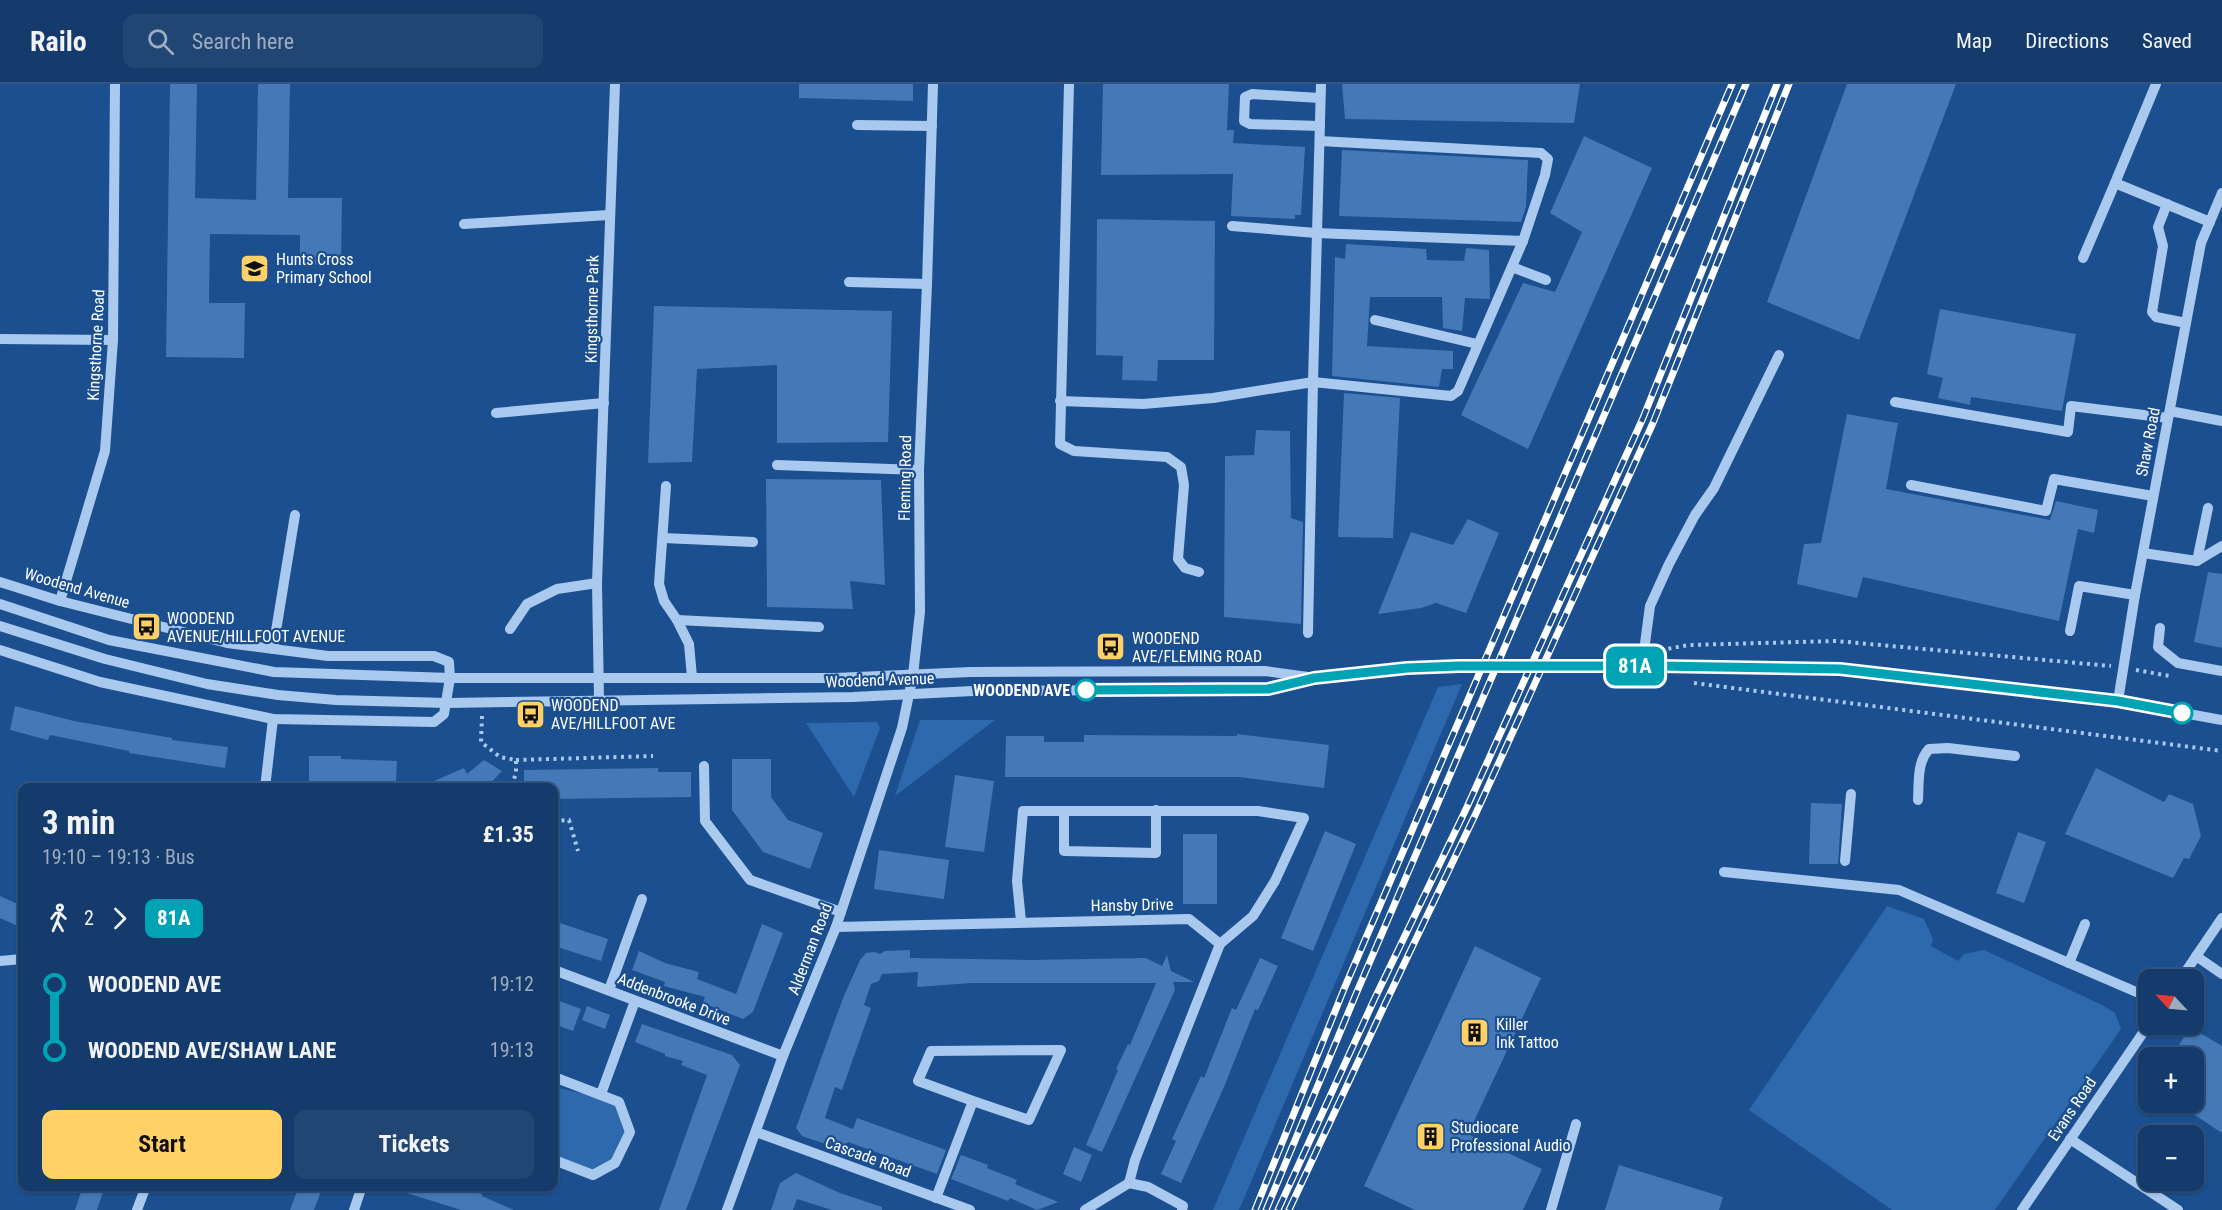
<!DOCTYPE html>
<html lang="en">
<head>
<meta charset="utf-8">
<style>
  body { margin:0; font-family:"Roboto Condensed",sans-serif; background:#214673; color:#f1f3f6; height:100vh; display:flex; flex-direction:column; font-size:22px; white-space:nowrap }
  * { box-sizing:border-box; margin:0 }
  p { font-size:20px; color:#9dadc1 }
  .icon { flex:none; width:33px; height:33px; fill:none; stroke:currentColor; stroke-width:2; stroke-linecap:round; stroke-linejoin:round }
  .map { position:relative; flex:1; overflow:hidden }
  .details { position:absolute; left:18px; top:699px; width:540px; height:408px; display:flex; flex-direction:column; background:#143b6b; border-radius:12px; box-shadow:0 2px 4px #0004,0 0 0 2px #33557e }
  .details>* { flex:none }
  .badge { padding:0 12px; border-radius:9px; font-size:21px; line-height:39px }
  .needle { width:39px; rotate:296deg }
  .tools { position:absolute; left:2138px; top:885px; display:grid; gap:12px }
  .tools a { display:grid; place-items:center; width:66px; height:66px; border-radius:12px; background:#143b6b; box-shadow:0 2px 4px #0004,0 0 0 2px #33557e; font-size:30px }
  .map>.badge { position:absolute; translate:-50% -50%; box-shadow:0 0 0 3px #fff }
  .legs { display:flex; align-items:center; gap:9px; height:66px; padding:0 24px; font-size:20px }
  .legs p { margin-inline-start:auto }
  .overview { display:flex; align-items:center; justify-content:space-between; height:102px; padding:0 24px }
  h1 { font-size:33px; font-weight:700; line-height:45px }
  .primary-button { display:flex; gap:12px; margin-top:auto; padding:12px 24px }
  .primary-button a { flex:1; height:69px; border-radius:12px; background:#ffd166; color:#111; font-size:24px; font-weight:700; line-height:69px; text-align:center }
  .primary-button a+a { background:#214673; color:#f1f3f6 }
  ul { padding:0 24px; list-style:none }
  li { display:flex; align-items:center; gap:21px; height:66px; font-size:22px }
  li i { display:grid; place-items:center; width:9px; height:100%; margin:0 8px; background:currentColor }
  li i::after { content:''; width:15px; height:15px; margin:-8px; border:4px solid; border-radius:50%; background:#143b6b }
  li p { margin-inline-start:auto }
  li:first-child i { background:linear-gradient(#0000 50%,currentColor 0) }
  li:last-child i { background:linear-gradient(currentColor 50%,#0000 0) }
  header { display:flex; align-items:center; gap:36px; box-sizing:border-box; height:84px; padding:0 30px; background:#143b6b; border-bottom:2px solid #33557e }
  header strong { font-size:28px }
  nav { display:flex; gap:33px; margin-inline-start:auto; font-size:21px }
  .search { width:420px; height:54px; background:#214673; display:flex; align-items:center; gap:15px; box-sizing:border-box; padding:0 21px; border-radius:12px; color:#9dadc1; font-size:22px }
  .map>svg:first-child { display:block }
  .green { fill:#2e69ad }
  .building { fill:#4478b7 }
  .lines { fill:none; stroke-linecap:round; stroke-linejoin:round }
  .path { stroke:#a9c9ee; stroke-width:4; stroke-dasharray:3 4.5; stroke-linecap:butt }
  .minor { stroke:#a9c9ee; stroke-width:10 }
  .rail-casing { stroke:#fff; stroke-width:7 }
  .rail { stroke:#1b4f8f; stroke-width:4.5; stroke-dasharray:14; stroke-linecap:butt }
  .line-1-casing { stroke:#fff; stroke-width:14 }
  .line-1 { stroke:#00a3b4; stroke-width:9 }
  .stop-1-dot { fill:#fff; stroke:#00a3b4; stroke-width:3 }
  .labels { text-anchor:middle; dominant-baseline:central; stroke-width:4.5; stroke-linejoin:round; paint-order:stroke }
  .poi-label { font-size:16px; fill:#fff; stroke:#1b4f8f; text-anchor:start }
  .street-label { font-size:16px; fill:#fff; stroke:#1b4f8f }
  .stop-label { font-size:16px; font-weight:bold; fill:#fff; stroke:#1b4f8f; text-anchor:end }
</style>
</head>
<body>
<header>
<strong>Railo</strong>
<div class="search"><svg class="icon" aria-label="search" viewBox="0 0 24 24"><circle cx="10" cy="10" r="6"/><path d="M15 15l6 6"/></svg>Search here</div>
<nav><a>Map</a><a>Directions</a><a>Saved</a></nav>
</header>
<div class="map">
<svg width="2222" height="1126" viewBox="0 0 2222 1126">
  <rect width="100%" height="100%" fill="#1b4f8f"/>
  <g class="green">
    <path d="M1462 600 1239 1126H1213L1438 603Z"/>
    <path d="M920 636H995L895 712Z"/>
    <path d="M877 638 880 644 854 713 806 639Z"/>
    <path d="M1887 822 1924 835 1933 855 1931 862 1958 877 1964 870 1984 866 2102 921 2115 929 2121 945 1995 1126H1892L1749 1026Z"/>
    <path d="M554 1003 619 1018 630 1048 615 1079 593 1091 554 1075Z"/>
  </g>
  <g class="building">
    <path d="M170 0H197L195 114 256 116 258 0H290L288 114H342L341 181 300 180V151L210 150 209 219H245L244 274 166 273Z"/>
    <path d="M799 0H913V17L799 14Z"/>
    <path d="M1103 0H1229L1227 46H1234L1233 59 1305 63 1301 131H1295V135L1231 132 1233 90 1101 91Z"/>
    <path d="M1342 0H1580L1574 39 1345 35Z"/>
    <path d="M1847 0H1956L1859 256 1767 218Z"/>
    <path d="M1584 52 1652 84 1528 365 1461 331 1523 199 1555 208 1582 148 1550 129Z"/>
    <path d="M1342 66 1528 76 1526 123 1521 138 1339 132Z"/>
    <path d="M1097 135 1215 137 1214 276H1158L1157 297 1122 296 1123 272 1096 271Z"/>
    <path d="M1346 160 1426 165 1427 176 1464 177 1466 164 1489 166 1490 215 1465 214 1462 247 1443 244 1442 213H1370L1367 262 1453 267V285H1442L1439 303 1332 292 1335 173 1345 175Z"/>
    <path d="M654 222 892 227 888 358 777 359V281L697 285 692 378 648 379Z"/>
    <path d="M1940 225 2076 250 2062 327 1971 313 1970 321 1938 314 1943 294 1927 290Z"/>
    <path d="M1344 309 1400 314 1393 454 1338 453Z"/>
    <path d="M1847 330 1898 339 1886 405 2050 436 2056 417 2098 426 2094 449 2078 445 2059 537 1863 493 1857 514 1797 500 1804 460 1821 459Z"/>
    <path d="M1256 346 1290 347 1291 434 1303 438 1301 540 1224 533 1225 372 1254 371Z"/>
    <path d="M766 395 881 396 885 501 850 497 853 525 767 523Z"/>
    <path d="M1468 435 1499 449 1466 529 1436 519 1421 524 1378 530 1411 448 1453 461Z"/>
    <path d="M2208 488 2222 490V564L2194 558Z"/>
    <path d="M15 622 74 637 172 654V656L228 663 225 684 129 669V667L50 651 48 656 10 646Z"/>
    <path d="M1237 650 1329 661 1324 704 1239 693H1005L1006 652H1044V658H1084V651L1237 652Z"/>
    <path d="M309 672H341V675L397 677 396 698 309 697Z"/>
    <path d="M732 675H771V713L788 736 823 749 810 785 763 768 732 726Z"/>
    <path d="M484 676 502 687 486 704H418L464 684 467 690Z"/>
    <path d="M658 684V688H691V713L554 715V704H524V686Z"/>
    <path d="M2096 684 2164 718 2169 710 2193 720 2201 752 2189 775 2184 774 2173 794 2065 750Z"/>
    <path d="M955 691 994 697 984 768 945 763Z"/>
    <path d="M1811 719 1842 720 1838 780H1809Z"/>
    <path d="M1325 747 1356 760 1313 867 1281 854Z"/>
    <path d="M2018 748 2046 758 2024 819 1996 809Z"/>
    <rect x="1183" y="750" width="34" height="70"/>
    <path d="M879 766 949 776 944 815 874 805Z"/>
    <path d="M0 812 22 822V844L0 834Z"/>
    <path d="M554 837 608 855 601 877 554 862Z"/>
    <path d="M762 840 783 849 753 928 743 935 703 919 705 913 664 902 665 898 632 886 639 867 665 879 699 888 697 895 736 910Z"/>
    <path d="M1475 862 1541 894 1468 1050 1542 1085 1523 1126H1415L1364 1102Z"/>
    <path d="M910 866V874L1030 876 1146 874 1162 882 1167 871 1171 887 1194 898H1173L1175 906 1102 1068 1086 1061 1118 986 1116 985 1128 960 1130 961 1156 899H971L917 903 918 888 882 890 879 897 871 900 864 921 871 924 842 1006 835 1003 825 1034 853 1045 857 1034 946 1066 937 1090 848 1058 849 1056 843 1066 802 1052 796 1044 843 914 860 876 866 869 874 868 880 870 885 867Z"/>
    <path d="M1260 874 1278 882 1258 926 1255 925 1224 1003 1181 1099 1161 1090 1176 1057 1172 1055 1201 992 1204 994 1232 924 1236 926Z"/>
    <path d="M554 915 581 925 573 947 554 940Z"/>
    <path d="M587 922 610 931 605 945 582 936Z"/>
    <path d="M642 940 732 971 740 981 686 1126H659L707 991 681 981 683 977 665 972V970L635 958Z"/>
    <path d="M2190 943 2222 962V1049L2175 1018H2193V974H2171Z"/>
    <path d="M1074 1063 1092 1071 1081 1098 1063 1090Z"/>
    <path d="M961 1071 988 1081 987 1084 1017 1096 1015 1100 1058 1118 1037 1126 1010 1114 1008 1117 951 1095Z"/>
    <path d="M1619 1081 1723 1113 1719 1126H1605Z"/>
    <path d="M796 1089 840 1109 882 1123V1126H832L797 1115 793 1126H771L780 1099Z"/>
    <path d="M83 1102H105L97 1126H75Z"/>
    <path d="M299 1102H323L314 1126H290Z"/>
    <path d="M395 1102H459L482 1110V1112L514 1126H461L394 1105Z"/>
  </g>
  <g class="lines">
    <g class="path">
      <path d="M1661 566 1689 561 1836 557 2111 582"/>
      <path d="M2136 586 2170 592"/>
      <path d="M1694 599 2222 667"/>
      <path d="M482 632 481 658 500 673 516 676V689L511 704"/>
      <path d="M516 676 653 672"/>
      <path d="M554 737 569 736 578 767"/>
    </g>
    <g class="minor">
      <path d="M1069 0 1060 360 1074 367 1167 373 1181 383 1184 401 1178 475 1185 484 1199 488"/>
      <path d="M857 41 932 42"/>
      <path d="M1320 42 1250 40 1244 37 1245 13 1252 10 1320 14"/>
      <path d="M2115 99 2156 0"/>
      <path d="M2167 120 2158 143 2163 162 2152 228 2156 233 2186 239"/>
      <path d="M464 140 609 131"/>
      <path d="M1232 142 1316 149 1523 157"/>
      <path d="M2083 174 2115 99 2210 138"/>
      <path d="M1512 183 1546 196"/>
      <path d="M849 198 927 200"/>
      <path d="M1375 236 1477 260"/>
      <path d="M0 255 113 256"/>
      <path d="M1060 317 1143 320 1213 314 1313 298 1321 0"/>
      <path d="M1895 318 2068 348 2071 322 2168 334"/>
      <path d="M2170 327 2222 337"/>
      <path d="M496 329 604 319"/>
      <path d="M777 381 919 386"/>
      <path d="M1911 401 2046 427 2054 395 2153 412"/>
      <path d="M666 402 659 500 664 517 677 536 689 560 692 593"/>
      <path d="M663 454 753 458"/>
      <path d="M2143 469 2197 477 2222 462"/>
      <path d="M2197 477 2208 424"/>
      <path d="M0 498 60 517 227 559 328 572H434L449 578 450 594 444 630 434 638 273 635 100 598 0 566"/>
      <path d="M60 517 105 367 113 256 115 0"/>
      <path d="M0 520 109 556 274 588 450 594H835L971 588 1265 587 1308 593"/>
      <path d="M677 536 819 543"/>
      <path d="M0 542 105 575 207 600 278 611 336 616 447 619 853 613 973 607 1268 605 1314 594 1407 584 1459 582H1658L1840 585 2118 617 2222 636"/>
      <path d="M2160 544 2158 563 2178 579 2222 587"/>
      <path d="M510 545 527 520 557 505 597 499"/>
      <path d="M2070 547 2079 502 2135 511"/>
      <path d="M1308 549 1313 298 1451 312 1458 307 1523 157 1545 91 1548 75 1541 69 1320 57"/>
      <path d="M273 565 295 431"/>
      <path d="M1642 582 1650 522 1669 480 1695 431 1714 404 1779 271"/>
      <path d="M599 616 597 499 615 0"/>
      <path d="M2118 617 2135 511 2201 159 2222 109"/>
      <path d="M704 682 705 737 750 796 841 828"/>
      <path d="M265 704 273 635"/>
      <path d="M1918 716C1919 698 1917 678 1929 665L1948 664 2015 672"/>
      <path d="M1064 727V767L1156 769V726"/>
      <path d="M1845 777 1851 710"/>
      <path d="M1724 788 1899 806 2148 913"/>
      <path d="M1021 837 1017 797 1023 727H1258L1304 734 1275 797 1253 832 1220 860"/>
      <path d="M836 843 1189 835 1220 860 1135 1076 1129 1099 1085 1126"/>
      <path d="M2196 872 2222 890"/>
      <path d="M0 877 22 875"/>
      <path d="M2069 879 2085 840"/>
      <path d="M554 886 783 972"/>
      <path d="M2180 896 2222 834"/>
      <path d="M609 906 642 815"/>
      <path d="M554 993 619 1018 630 1048 615 1079 593 1091 554 1076"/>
      <path d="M601 1010 635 917"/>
      <path d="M756 1048 970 1126"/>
      <path d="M2070 1055 2178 1126"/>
      <path d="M1129 1099 1148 1103 1183 1122 1182 1126"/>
      <path d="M936 1114 973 1017 1029 1036 1061 966 931 967 918 997 973 1017"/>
      <path d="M137 1126 146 1102"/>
      <path d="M354 1126 362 1102"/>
      <path d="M727 1126 783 972 836 843 902 644 913 591 920 528 919 386 927 200 933 0"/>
      <path d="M1551 1126 1576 1040"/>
      <path d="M2022 1126 2149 940"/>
    </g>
    <defs>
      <g id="rail">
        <path d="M1255 1126 1344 905 1732 0"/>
        <path d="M1266 1126 1356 910 1746 0"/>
        <path d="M1278 1126 1374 916 1467 723 1643 334 1777 0"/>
        <path d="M1289 1126 1385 920 1477 727 1653 339 1789 0"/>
      </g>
    </defs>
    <use href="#rail" class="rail-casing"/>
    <use href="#rail" class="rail"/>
  </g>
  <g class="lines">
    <defs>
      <path id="line-1" d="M1086 606 1268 605 1314 594 1407 584 1459 582H1658L1840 585 2118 617 2182 629"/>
    </defs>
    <use href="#line-1" class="line-1-casing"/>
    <use href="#line-1" class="line-1"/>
  </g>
  <defs>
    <symbol id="school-square" viewBox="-11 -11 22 22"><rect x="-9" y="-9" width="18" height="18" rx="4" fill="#ffd166" stroke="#1b4f8f"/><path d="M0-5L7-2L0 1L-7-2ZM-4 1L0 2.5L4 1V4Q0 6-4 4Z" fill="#111"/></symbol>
    <symbol id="bus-square" viewBox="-11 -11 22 22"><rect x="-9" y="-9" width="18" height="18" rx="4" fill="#ffd166" stroke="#1b4f8f"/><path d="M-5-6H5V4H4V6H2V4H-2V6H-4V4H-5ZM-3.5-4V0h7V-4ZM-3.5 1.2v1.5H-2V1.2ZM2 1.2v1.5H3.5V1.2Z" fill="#111"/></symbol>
    <symbol id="building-square" viewBox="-11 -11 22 22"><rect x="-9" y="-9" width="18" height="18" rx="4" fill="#ffd166" stroke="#1b4f8f"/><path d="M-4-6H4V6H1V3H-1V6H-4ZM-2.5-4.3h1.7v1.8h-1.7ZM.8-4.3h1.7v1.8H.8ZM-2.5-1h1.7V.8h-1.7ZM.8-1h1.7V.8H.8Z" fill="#111"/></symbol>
  </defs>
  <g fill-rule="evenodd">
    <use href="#school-square" x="238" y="168" width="33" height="33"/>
    <use href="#bus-square" x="130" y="526" width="33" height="33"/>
    <use href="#bus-square" x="1094" y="546" width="33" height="33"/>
    <use href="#bus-square" x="514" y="614" width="33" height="33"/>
    <use href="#building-square" x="1458" y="932" width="33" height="33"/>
    <use href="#building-square" x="1414" y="1036" width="33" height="33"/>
  </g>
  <g class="stop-1-dot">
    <circle cx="1086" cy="606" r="10"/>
    <circle cx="2182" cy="629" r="10"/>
  </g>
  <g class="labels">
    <g class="poi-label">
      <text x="276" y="175">Hunts Cross<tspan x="276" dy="18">Primary School</tspan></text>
      <text x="167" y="534">WOODEND<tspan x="167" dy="18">AVENUE/HILLFOOT AVENUE</tspan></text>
      <text x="1132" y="554">WOODEND<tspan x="1132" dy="18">AVE/FLEMING ROAD</tspan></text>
      <text x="551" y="621">WOODEND<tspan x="551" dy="18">AVE/HILLFOOT AVE</tspan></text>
      <text x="1496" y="940">Killer<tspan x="1496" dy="18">Ink Tattoo</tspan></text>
      <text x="1451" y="1043">Studiocare<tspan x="1451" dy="18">Professional Audio</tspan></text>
    </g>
    <g class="street-label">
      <text transform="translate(592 225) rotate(-89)">Kingsthorne Park</text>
      <text transform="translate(96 261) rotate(-87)">Kingsthorne Road</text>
      <text transform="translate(2148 358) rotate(-79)">Shaw Road</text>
      <text transform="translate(905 394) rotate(-89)">Fleming Road</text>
      <text transform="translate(77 504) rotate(16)">Woodend Avenue</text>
      <text transform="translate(880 596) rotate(-2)">Woodend Avenue</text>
      <text transform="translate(1132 821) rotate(-1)">Hansby Drive</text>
      <text transform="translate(810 865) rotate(-69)">Alderman Road</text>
      <text transform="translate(674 915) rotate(21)">Addenbrooke Drive</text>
      <text transform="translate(2072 1025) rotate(-56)">Evans Road</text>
      <text transform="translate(868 1073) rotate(20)">Cascade Road</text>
    </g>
    <g class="stop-label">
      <text x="1070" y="606">WOODEND AVE</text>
    </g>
  </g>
</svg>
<div class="tools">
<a><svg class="needle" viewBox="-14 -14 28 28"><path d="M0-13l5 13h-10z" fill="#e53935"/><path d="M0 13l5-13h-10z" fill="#9dadc1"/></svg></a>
<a>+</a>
<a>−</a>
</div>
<b class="badge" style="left:1635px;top:582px;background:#00a3b4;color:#fff">81A</b>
<section class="details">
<div class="overview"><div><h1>3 min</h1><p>19:10 – 19:13 · Bus</p></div><b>£1.35</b></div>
<div class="legs"><svg class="icon" aria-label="walk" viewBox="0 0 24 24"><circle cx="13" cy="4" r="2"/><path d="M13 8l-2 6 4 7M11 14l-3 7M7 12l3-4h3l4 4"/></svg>2<svg class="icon" aria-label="forward" viewBox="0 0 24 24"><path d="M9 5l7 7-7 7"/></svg><b class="badge" style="background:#00a3b4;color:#fff">81A</b></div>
<ul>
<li><i style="color:#00a3b4"></i><b>WOODEND AVE</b><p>19:12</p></li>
<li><i style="color:#00a3b4"></i><b>WOODEND AVE/SHAW LANE</b><p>19:13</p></li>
</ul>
<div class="primary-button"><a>Start</a><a>Tickets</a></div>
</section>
</div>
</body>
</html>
